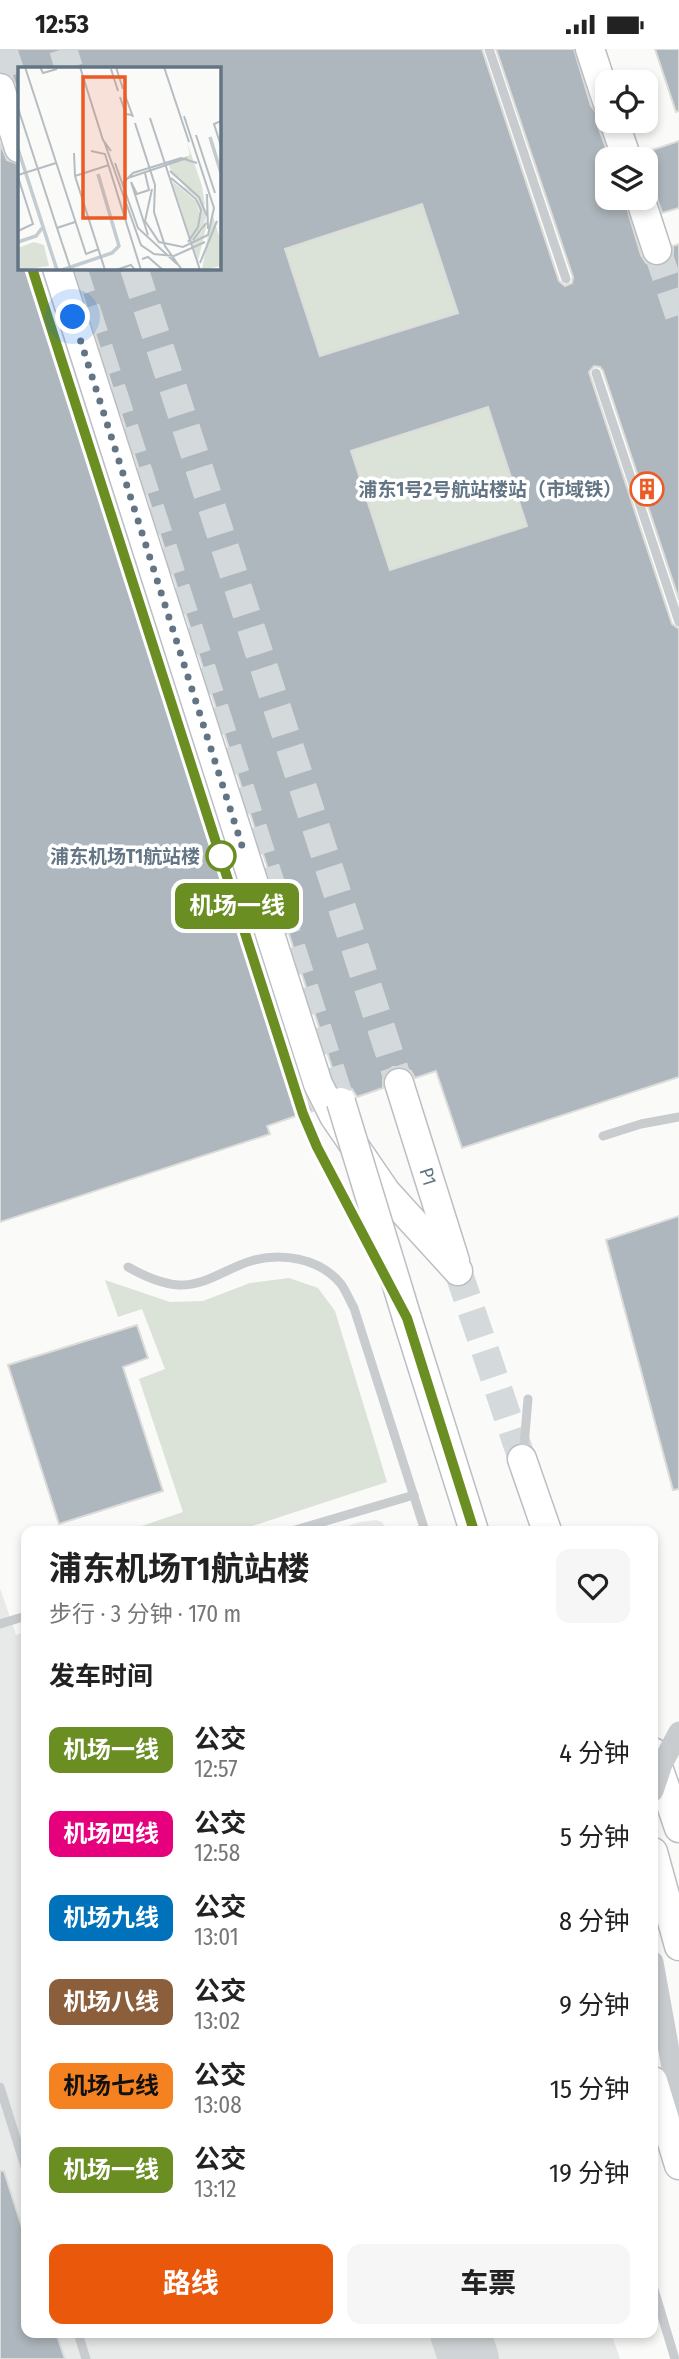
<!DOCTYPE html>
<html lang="zh">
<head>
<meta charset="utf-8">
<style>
  body { margin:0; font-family:"Fira Sans Condensed","Noto Sans SC",sans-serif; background:#f6f6f6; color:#222; height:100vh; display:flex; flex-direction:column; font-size:26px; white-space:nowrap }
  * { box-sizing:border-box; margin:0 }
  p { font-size:23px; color:#767676 }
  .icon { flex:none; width:38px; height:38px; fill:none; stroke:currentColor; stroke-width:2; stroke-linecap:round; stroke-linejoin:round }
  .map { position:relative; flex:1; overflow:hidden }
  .side { position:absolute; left:21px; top:1477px; width:637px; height:812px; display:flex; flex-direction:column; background:#fff; border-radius:14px; box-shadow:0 4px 10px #0003 }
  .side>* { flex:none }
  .badge { padding:0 14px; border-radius:10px; font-size:24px; line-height:46px }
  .controls { position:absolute; left:595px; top:21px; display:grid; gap:14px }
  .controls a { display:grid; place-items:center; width:63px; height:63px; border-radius:14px; background:#fff; box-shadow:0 4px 10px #0003; font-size:35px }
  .you { position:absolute; width:35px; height:35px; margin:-18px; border:5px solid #fff; border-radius:50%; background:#1a73e8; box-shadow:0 0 0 10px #1a73e833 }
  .map>.badge { position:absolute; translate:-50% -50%; box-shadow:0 0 0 4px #fff }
  h2 { padding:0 28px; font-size:26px; line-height:63px }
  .round { display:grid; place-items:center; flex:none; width:74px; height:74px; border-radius:14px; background:#f6f6f6 }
  .head { display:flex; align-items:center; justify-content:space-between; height:119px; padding:0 28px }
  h1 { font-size:33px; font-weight:700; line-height:52px }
  .button { display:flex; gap:14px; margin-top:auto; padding:14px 28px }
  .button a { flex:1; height:80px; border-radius:14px; background:#ea580c; color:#fff; font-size:28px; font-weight:700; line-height:80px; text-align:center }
  .button a+a { background:#f6f6f6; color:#222 }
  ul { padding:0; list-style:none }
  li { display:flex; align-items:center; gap:21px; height:84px; padding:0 28px }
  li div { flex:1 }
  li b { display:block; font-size:26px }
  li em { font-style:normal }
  li .badge { min-width:77px; font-weight:700; text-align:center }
  .status { display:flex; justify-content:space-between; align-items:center; height:49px; padding:0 35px; background:#fff; direction:ltr }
  .status svg { height:19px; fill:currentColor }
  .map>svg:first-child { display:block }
  .built { fill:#e8e9e9 }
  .green { fill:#dbe2d8 }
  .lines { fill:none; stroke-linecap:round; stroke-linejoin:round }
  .taxiway { stroke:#d1d4d6; stroke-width:60 }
  .building { fill:#aeb7bd; stroke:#dcdcda; stroke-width:2; fill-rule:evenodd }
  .primary-tunnel { stroke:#d4d9db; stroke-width:28; stroke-dasharray:28 14; stroke-linecap:butt }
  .trunk-tunnel { stroke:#d4d9db; stroke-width:28; stroke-dasharray:28 14; stroke-linecap:butt }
  .primary-casing { stroke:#bbbfc3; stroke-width:31 }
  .trunk-casing { stroke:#babec1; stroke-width:31 }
  .service { stroke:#c8cccf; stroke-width:9 }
  .tertiary { stroke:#c8cccf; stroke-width:21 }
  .primary { stroke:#fff; stroke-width:28 }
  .trunk { stroke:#fff; stroke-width:28 }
  .primary-bridge-casing { stroke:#bbbfc3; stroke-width:31; stroke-linecap:butt }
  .tertiary-bridge { stroke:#c8cccf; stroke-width:21 }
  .primary-bridge { stroke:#fff; stroke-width:28 }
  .line-casing { stroke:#fff; stroke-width:16 }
  .line { stroke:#6b8e23; stroke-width:10 }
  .walk { stroke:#637584; stroke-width:7; stroke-dasharray:0 12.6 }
  .stop-dot { fill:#fff; stroke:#6b8e23; stroke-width:3.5 }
  .labels { text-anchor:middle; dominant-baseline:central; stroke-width:7; stroke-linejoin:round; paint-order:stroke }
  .poi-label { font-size:19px; font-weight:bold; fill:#637584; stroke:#fff; text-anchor:end }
  .stop-label { font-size:19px; font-weight:bold; fill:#637584; stroke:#fff; text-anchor:end }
  .street-label { font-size:19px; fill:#637584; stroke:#fff }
  .inset-river { fill:none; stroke:#c2ccd1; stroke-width:3.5 }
  .inset-road { fill:none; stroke:#b5bdc3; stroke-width:2 }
  .view { fill:#ec5a25; fill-opacity:0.15; stroke:#ec5a25; stroke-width:3.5 }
  .inset-edge { fill:none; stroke:#637584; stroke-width:3.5 }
</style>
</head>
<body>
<div class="status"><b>12:53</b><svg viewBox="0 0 49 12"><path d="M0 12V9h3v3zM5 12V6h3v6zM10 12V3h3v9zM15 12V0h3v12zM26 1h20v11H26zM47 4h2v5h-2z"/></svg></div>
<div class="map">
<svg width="679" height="2310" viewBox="0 0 679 2310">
  <rect width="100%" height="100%" fill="#fafaf8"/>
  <g class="built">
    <path d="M376 1471 382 1473 387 1482H332L360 1473Z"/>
    <path d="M0 1539 16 1586 26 1583V2284H611L620 2310H0Z"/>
  </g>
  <g class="green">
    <path d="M422 155 527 477 390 521 285 200Z"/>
    <path d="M289 1229 318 1239 335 1262 387 1433 237 1482H127L183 1463 139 1330 165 1320 142 1260 118 1268 105 1231 170 1253 203 1252 250 1234Z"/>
  </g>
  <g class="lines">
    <path class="taxiway" d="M460 2284 469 2310"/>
  </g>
  <g class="building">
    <path d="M0 0H482L559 232 565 237 572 234 573 228 496 0H574L591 57 599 66 598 77 610 110H607V149H624L641 206 646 214 654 217H663L670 212 673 204V197L679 195V551L603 322 600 318 594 317 589 323 672 575 679 580V1028L462 1099 436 1022 415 1029 411 1022 403 1018H393L387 1022 383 1030V1039L357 1048 352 1040 345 1037H338L74 219H219V19H19V45L12 27 0 23ZM422 155 458 264 320 307 285 200ZM488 358 527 477 390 521 351 402Z"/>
    <path d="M655 0H679V62L676 63Z"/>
    <path d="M679 92V159L662 164 655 143 646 134V103Z"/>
    <path d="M0 94 7 111 19 115V219H41L302 1040 313 1062 310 1063 305 1058 300 1059 296 1063V1067L267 1077 270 1085 0 1173Z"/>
    <path d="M679 1167V1440L673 1441 606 1191Z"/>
    <path d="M137 1276 148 1309 123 1318 163 1442 59 1475 8 1316Z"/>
    <path d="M0 2122H4L26 2191V2284H56L65 2310H0Z"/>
  </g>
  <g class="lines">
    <g class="primary-tunnel">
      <path d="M3 0 19 49"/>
      <path d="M63 0 69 19"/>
      <path d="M73 219 341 1053"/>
      <path d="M134 219 399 1034"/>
      <path d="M458 1222 522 1410"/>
    </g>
    <path class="trunk-tunnel" d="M657 201 679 266"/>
    <defs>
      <g id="primary">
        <path d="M0 39 19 99"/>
        <path d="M57 219 318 1035 334 1067 386 1143 458 1222"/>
        <path id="s1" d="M399 1034 455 1212"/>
        <path d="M407 1269 474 1482"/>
        <path d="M522 1410 547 1482"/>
        <path d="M653 1703 679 1779"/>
        <path d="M653 1803 679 1897"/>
        <path d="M653 2032 679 2116"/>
      </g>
      <g id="trunk">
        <path d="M590 0 607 52"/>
        <path d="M614 72 627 110"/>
        <path d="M640 149 657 201"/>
      </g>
    </defs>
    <use href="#primary" class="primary-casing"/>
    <use href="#trunk" class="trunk-casing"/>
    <g class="service">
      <path d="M489 0 566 230"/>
      <path d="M596 324 679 573"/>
      <path d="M303 1065 316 1098 378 1214"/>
      <path d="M603 1087 641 1075 679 1068"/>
      <path d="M128 1218C144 1227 161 1235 179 1236 205 1237 227 1219 251 1212 281 1203 320 1209 341 1235 346 1242 350 1252 354 1259L425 1482"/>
      <path d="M523 1408 528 1350"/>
      <path d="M292 1482 414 1446"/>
      <path d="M0 1575 26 1567"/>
      <path d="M0 2038 26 2121"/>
      <path d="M653 2237 675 2310"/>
      <path d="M78 2284 86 2310"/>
    </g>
    <path class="tertiary" d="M653 1913 679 2057"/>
    <use href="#primary" class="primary"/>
    <use href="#trunk" class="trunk"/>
    <defs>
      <path id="primary-bridge" d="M341 1053 407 1269"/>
    </defs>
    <use href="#primary-bridge" class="primary-bridge-casing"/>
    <path class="tertiary-bridge" d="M653 1742 662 1715 679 1683"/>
    <use href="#primary-bridge" class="primary-bridge"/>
  </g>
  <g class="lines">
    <defs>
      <path id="line" d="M32 219 303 1065 317 1098 407 1269 474 1482"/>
    </defs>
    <use href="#line" class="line-casing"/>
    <use href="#line" class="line"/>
    <path class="walk" d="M73 268 242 797 221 807"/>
  </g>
  <defs>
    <symbol id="building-ring" viewBox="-11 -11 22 22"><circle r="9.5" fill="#fff" stroke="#ec5a25" stroke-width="1.5"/><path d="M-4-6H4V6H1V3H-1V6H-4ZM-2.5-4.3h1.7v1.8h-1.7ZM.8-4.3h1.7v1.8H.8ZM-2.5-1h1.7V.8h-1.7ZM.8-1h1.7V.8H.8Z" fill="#ec5a25"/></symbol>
  </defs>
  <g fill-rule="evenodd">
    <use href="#building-ring" x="628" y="421" width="38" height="38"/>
  </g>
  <circle class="stop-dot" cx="221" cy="807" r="14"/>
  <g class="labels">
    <g class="poi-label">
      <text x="622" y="440">浦东1号2号航站楼站（市域铁）</text>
    </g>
    <g class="stop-label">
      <text x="200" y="807">浦东机场T1航站楼</text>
    </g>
    <g class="street-label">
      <text stroke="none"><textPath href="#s1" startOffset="98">P1</textPath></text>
    </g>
  </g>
  <g transform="translate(18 18)">
    <rect width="203" height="203" fill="#fafaf8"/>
    <path d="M169 75 184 119 187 139 154 106 150 96 172 88ZM154 114 178 134 182 148 180 131 159 116 178 127 185 137 188 151 181 170 189 153 187 123 190 152 180 194ZM194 146 203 175V199L184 203ZM16 175 26 178 31 199 1 203 0 181Z" fill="#dbe2d8"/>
    <path class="inset-river" d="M192 70 203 106M0 82 39 203M0 175 18 169 24 161M44 203 94 186 101 179 80 107"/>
    <path class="inset-road" d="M7 0 68 187 81 182M22 0 25 6 39 2M62 0 85 73 93 84M98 0 105 22M146 0 171 75M93 2 100 24M107 28 115 50M102 30 108 47 114 48M0 41 39 161M132 51 182 203M203 54 196 57 203 79M117 56 137 118 136 145 147 179 164 203M178 68 197 126M86 74 123 178 136 187 156 189 187 175M73 84 87 87 123 203M56 86 57 109 87 203M97 96 120 161 159 197M152 104 181 130 189 149M127 106 131 123 119 127 113 115 130 168M0 108 38 96M57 109 91 98M0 110 15 157 0 164M110 111 169 91M153 111 178 132 183 143 180 160 170 175M105 116 115 106 163 91 179 96M134 122 127 154 141 175 165 180 190 168 196 141 166 49M189 127 190 162M175 173 188 156M124 192 130 190 145 203M182 196 199 154M53 203 39 161 57 155M98 203 113 198 117 203"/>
    <path class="view" d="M65 10H107V151H65Z"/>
    <rect width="203" height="203" class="inset-edge"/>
  </g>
</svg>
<div class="controls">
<a><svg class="icon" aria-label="locate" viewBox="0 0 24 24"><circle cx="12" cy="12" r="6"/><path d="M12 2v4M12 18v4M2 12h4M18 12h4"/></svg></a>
<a><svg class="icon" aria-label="layers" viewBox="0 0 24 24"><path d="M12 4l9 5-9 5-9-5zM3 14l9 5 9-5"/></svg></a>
</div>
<div class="you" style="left:73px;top:268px"></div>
<b class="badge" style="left:237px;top:857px;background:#6b8e23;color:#fff">机场一线</b>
<section class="side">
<div class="head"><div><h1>浦东机场T1航站楼</h1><p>步行 · 3 分钟 · 170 m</p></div><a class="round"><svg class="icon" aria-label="heart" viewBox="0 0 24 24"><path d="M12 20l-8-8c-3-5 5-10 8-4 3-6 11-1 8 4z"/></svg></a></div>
<h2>发车时间</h2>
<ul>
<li><span class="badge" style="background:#6b8e23;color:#fff">机场一线</span><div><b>公交</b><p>12:57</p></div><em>4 分钟</em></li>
<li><span class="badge" style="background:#e6007e;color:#fff">机场四线</span><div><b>公交</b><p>12:58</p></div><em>5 分钟</em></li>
<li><span class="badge" style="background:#0072bc;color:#fff">机场九线</span><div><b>公交</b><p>13:01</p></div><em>8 分钟</em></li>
<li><span class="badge" style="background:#8b5e3c;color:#fff">机场八线</span><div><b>公交</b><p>13:02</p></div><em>9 分钟</em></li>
<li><span class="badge" style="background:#f58220;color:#111">机场七线</span><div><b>公交</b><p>13:08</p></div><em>15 分钟</em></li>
<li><span class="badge" style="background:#6b8e23;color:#fff">机场一线</span><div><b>公交</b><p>13:12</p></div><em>19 分钟</em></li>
</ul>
<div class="button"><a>路线</a><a>车票</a></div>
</section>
</div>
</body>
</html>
